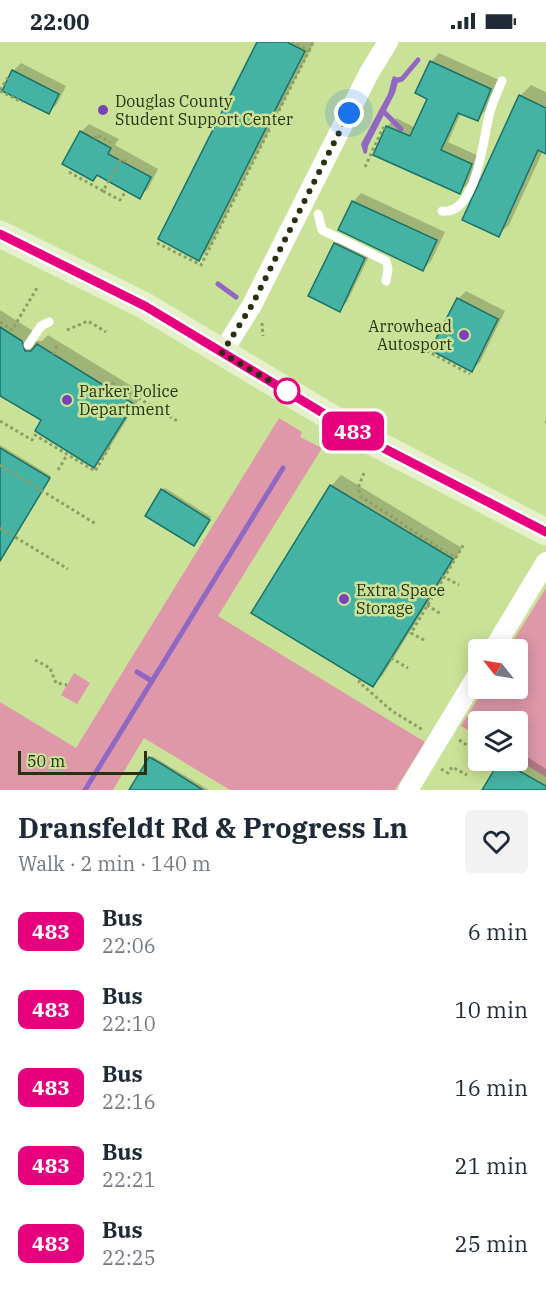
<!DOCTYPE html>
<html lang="en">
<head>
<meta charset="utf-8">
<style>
  body { margin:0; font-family:"IBM Plex Serif",serif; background:#f2f2f3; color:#1f2937; height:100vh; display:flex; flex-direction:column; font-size:22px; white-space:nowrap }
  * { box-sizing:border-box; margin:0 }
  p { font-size:20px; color:#747a83 }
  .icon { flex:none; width:33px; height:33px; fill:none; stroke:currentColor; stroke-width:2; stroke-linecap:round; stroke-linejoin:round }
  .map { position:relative; height:748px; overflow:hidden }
  .panel { display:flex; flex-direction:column; background:#fff; flex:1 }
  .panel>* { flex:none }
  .badge { padding:0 12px; border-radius:9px; font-size:21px; line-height:39px }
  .needle { width:39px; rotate:301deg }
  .buttons { position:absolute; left:468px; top:597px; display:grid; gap:12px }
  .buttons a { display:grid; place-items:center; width:60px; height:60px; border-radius:6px; background:#fff; box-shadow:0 3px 15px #0003; font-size:30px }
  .scale { position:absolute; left:18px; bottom:15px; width:129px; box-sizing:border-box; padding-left:6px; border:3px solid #293113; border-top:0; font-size:16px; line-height:21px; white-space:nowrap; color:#293113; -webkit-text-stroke:4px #cae297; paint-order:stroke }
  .you { position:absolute; width:30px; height:30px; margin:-15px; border:4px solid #fff; border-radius:50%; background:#1a73e8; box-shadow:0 0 0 9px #1a73e833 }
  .map>.badge { position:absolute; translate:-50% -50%; box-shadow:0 0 0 3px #fff }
  .round { display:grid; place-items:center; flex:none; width:63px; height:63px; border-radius:6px; background:#f2f2f3 }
  .head { display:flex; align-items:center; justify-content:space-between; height:102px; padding:0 18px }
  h1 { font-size:28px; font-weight:800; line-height:45px }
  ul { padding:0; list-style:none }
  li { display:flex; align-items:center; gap:18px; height:78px; padding:0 18px }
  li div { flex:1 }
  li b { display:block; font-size:22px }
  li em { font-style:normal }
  li .badge { min-width:66px; font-weight:700; text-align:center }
  .status { display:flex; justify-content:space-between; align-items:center; height:42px; padding:0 30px; background:#fff; direction:ltr }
  .status svg { height:16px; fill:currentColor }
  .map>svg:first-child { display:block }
  .green { fill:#de98aa }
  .water { fill:#9167c4 }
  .shadow { fill:#0003 }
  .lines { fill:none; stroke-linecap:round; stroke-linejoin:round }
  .stream { stroke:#9167c4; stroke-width:5 }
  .building { fill:#45b3a4; stroke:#1a7268; stroke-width:1.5 }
  .path { stroke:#8d9f65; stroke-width:3; stroke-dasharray:3 3; stroke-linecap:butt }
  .lane { stroke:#fff; stroke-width:9 }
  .street { stroke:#fff; stroke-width:20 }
  .secondary { stroke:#e6f0cb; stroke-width:27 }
  .line-casing { stroke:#fff; stroke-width:14 }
  .line { stroke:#e6007e; stroke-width:9 }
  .walk { stroke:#293113; stroke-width:6; stroke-dasharray:0 10.8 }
  .poi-dot { fill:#7b41b7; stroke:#cae297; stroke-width:2 }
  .stop-dot { fill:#fff; stroke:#e6007e; stroke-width:3 }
  .labels { text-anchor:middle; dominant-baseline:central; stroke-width:5; stroke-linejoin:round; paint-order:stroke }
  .poi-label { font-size:16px; fill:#293113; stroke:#cae297; text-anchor:start }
</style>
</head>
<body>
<div class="status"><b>22:00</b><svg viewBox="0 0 49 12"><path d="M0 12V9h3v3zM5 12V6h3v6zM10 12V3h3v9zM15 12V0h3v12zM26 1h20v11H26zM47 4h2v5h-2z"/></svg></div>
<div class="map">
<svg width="546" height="748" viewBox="0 0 546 748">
  <rect width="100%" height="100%" fill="#cae297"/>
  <g class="green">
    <path d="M279 376 302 390 300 395 322 406 218 574 425 700 395 748H230L144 696 113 748H0V660L76 706Z"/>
    <path d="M546 546V735L518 718V680H478V694L461 684 484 647 518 646V608L508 607Z"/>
    <path d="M74 631 90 641 77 662 61 653Z"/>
  </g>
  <path class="water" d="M393 34 399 36 395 51 368 104 367 111 364 112 361 102 388 52Z"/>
  <g class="shadow">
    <path d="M259 0H314L209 207 198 217Z"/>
    <path d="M439 11 499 38 485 69 477 77 461 71 448 100 479 114 468 142 459 150 375 112 387 84 396 76 416 86 429 57 431 20Z"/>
    <path d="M21 21 66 44 57 62 49 70 13 29Z"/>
    <path d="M531 43 546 50V110L543 109 509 183 498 193 520 54Z"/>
    <path d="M89 82 119 97 115 103 158 127 148 147 139 155 98 132 93 137 81 90Z"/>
    <path d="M361 151 445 190 431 219 423 228 340 188 353 160Z"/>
    <path d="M343 194 372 208 347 260 339 268 335 202Z"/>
    <path d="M466 249 505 269 480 320 472 328 458 257Z"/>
    <path d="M0 268 33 289 35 299H42L48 293 143 351 105 413 94 424 43 378 0 352Z"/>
    <path d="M0 403 51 434 8 505 0 503Z"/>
    <path d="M341 433 462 506 383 633 372 644 331 444Z"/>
    <path d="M165 446 211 475 196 500 162 448Z"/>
    <path d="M518 709 546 727V748H484L502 718H518Z"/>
    <path d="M152 714 209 748H131Z"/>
  </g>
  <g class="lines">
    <g class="stream">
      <path d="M394 39 402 37 418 18"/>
      <path d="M382 68 401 87"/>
      <path d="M218 242 236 255"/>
      <path d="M137 630 152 639"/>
      <path d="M85 748 283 426"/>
    </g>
  </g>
  <g class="building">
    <path d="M257 0H287L305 9 199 219 158 197Z"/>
    <path d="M430 19 491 47 478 79 458 71 441 108 472 122 460 152 373 113 386 84 410 94 427 57 415 51Z"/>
    <path d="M12 28 59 52 49 72 2 49Z"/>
    <path d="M519 53 546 66V112L538 108 499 195 462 178Z"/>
    <path d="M80 89 111 106 108 112 151 135 140 157 97 133 93 139 62 122Z"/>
    <path d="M352 159 437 198 423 229 338 188Z"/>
    <path d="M334 201 365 216 340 270 308 254Z"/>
    <path d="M457 256 498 277 472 330 430 308Z"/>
    <path d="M0 285 22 299 25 309H31L37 302 134 362 94 426 35 389 41 378 0 354Z"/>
    <path d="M0 406 50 436 0 519Z"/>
    <path d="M330 443 453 517 373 645 251 571Z"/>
    <path d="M161 447 210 478 194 504 145 474Z"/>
    <path d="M149 715 160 721 203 748H129Z"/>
    <path d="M500 718 546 744V748H482Z"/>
  </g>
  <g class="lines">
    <g class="path">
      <path d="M309 9 313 0"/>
      <path d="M0 48 9 34"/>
      <path d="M0 49 22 60"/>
      <path d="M95 97 97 93 110 100"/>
      <path d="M365 125 383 86 385 87"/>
      <path d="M69 130 103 149 121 117 128 121"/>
      <path d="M103 149 120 158 126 149"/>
      <path d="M157 201 201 223 309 9 292 0"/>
      <path d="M0 280 12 288 37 246"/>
      <path d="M262 281 263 294"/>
      <path d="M67 288 88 279 106 290"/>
      <path d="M416 303 470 332"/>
      <path d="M53 312 58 302"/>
      <path d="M110 347 113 341 179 380"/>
      <path d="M0 379 32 398 35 393 95 429 110 404"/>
      <path d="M545 380H546"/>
      <path d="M0 423 96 482"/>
      <path d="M58 428 67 413"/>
      <path d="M364 431 358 446 361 455C394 475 423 497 456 516"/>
      <path d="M0 486 68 527"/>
      <path d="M442 534 459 543"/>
      <path d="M427 563 441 572"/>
      <path d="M424 598 411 591 464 502"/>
      <path d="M391 616 408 626"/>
      <path d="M35 618 50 626 56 641 67 643"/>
      <path d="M360 638 359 640 392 669 423 688"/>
      <path d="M459 698 470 705"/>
      <path d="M441 727 448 731 452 725 467 733"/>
    </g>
    <g class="lane">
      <path d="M442 169C475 174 483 101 488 78 490 65 497 51 502 39"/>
      <path d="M318 172 322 188 386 219 388 227 386 239"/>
      <path d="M28 303 41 284 49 280"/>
    </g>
    <g class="street">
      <path d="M222 311 252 263 369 31 388 0"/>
      <path d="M493 608 546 520"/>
      <path d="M408 748 478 632"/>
    </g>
    <path class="secondary" d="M0 192 145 264 367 397 546 490"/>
  </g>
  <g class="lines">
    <defs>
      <path id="line" d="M0 192 145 264 366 397 546 490"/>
    </defs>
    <use href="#line" class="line-casing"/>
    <use href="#line" class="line"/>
    <path class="walk" d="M287 349 222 311 252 263 349 71"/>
  </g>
  <g class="poi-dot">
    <circle cx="103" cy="68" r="6"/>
    <circle cx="464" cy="293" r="6"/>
    <circle cx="67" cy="358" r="6"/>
    <circle cx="344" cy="557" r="6"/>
  </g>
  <circle class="stop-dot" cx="287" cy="349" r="12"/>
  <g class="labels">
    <g class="poi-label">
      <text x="115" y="59">Douglas County<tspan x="115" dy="18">Student Support Center</tspan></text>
      <text x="452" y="284" text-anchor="end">Arrowhead<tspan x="452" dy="18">Autosport</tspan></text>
      <text x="79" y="349">Parker Police<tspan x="79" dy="18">Department</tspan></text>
      <text x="356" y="548">Extra Space<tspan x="356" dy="18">Storage</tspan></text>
    </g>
  </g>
</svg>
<div class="buttons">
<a><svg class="needle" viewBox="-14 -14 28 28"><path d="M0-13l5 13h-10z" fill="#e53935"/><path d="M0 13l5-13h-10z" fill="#747a83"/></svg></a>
<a><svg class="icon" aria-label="layers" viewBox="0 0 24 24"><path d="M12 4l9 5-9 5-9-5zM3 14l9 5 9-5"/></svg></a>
</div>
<div class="scale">50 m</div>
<div class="you" style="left:349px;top:71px"></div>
<b class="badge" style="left:353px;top:389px;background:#e6007e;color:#fff">483</b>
</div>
<section class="panel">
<div class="head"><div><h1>Dransfeldt Rd &amp; Progress Ln</h1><p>Walk · 2 min · 140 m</p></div><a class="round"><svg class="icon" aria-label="heart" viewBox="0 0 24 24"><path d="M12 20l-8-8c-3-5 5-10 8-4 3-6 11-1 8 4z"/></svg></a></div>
<ul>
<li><span class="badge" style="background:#e6007e;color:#fff">483</span><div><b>Bus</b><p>22:06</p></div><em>6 min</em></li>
<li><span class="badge" style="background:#e6007e;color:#fff">483</span><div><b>Bus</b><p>22:10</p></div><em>10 min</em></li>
<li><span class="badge" style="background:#e6007e;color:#fff">483</span><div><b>Bus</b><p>22:16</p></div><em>16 min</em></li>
<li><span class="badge" style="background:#e6007e;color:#fff">483</span><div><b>Bus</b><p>22:21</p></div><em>21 min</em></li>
<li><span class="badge" style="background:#e6007e;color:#fff">483</span><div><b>Bus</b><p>22:25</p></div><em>25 min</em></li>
</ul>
</section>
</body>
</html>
